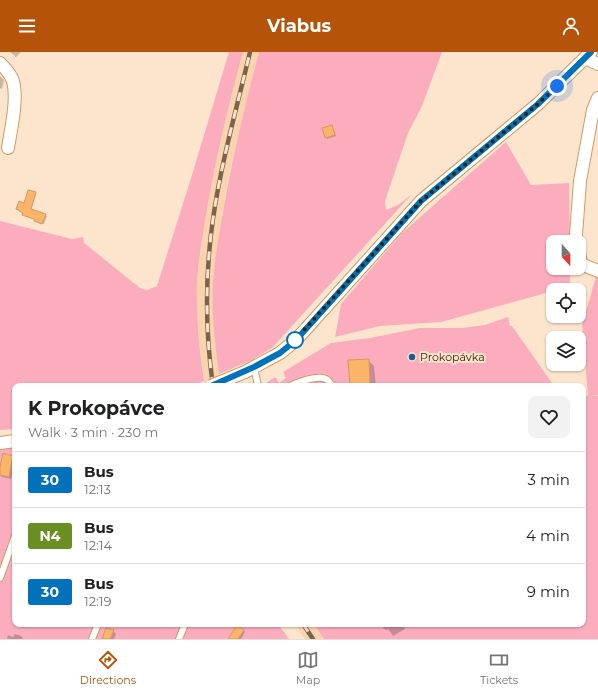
<!DOCTYPE html>
<html lang="en">
<head>
<meta charset="utf-8">
<style>
  body { margin:0; font-family:Montserrat,sans-serif; background:#f2f2f2; color:#202124; height:100vh; display:flex; flex-direction:column; font-size:15px; white-space:nowrap }
  * { box-sizing:border-box; margin:0 }
  p { font-size:13px; color:#757577 }
  .icon { flex:none; width:22px; height:22px; fill:none; stroke:currentColor; stroke-width:2; stroke-linecap:round; stroke-linejoin:round }
  .map { position:relative; flex:1; overflow:hidden }
  .drawer { position:absolute; left:12px; top:331px; width:574px; height:244px; display:flex; flex-direction:column; background:#fff; border-radius:8px; box-shadow:0 1px 3px #0004 }
  .drawer>* { flex:none }
  .badge { padding:0 8px; border-radius:3px; font-size:14px; line-height:26px }
  .needle { width:26px; rotate:159deg }
  .tools { position:absolute; left:546px; top:183px; display:grid; gap:8px }
  .tools a { display:grid; place-items:center; width:40px; height:40px; border-radius:8px; background:#fff; box-shadow:0 1px 3px #0004; font-size:20px }
  .you { position:absolute; width:20px; height:20px; margin:-10px; border:3px solid #fff; border-radius:50%; background:#1a73e8; box-shadow:0 0 0 6px #1a73e833 }
  .map>.badge { position:absolute; translate:-50% -50%; box-shadow:0 0 0 2px #fff }
  .round { display:grid; place-items:center; flex:none; width:42px; height:42px; border-radius:8px; background:#f2f2f2 }
  .summary { display:flex; align-items:center; justify-content:space-between; height:68px; padding:0 16px }
  h1 { font-size:19px; font-weight:700; line-height:30px }
  ul { padding:0; list-style:none }
  li { display:flex; align-items:center; gap:12px; height:56px; padding:0 16px; border-top:1px solid #e0e0e0 }
  li div { flex:1 }
  li b { display:block; font-size:15px }
  li em { font-style:normal }
  li .badge { min-width:44px; font-weight:700; text-align:center }
  header { display:flex; justify-content:space-between; align-items:center; height:52px; padding:0 16px; background:#b45309; color:#fff; font-size:18px; font-weight:700 }
  .menu { display:flex; justify-content:space-around; align-items:center; height:56px; border-top:1px solid #e0e0e0; background:#fff; font-size:11px; color:#757577 }
  .menu a { display:grid; justify-items:center; gap:2px }
  .menu .current { color:#b45309 }
  .map>svg:first-child { display:block }
  .built { fill:#fbd4ae }
  .green { fill:#fcadbd }
  .shadow { fill:#0003 }
  .building { fill:#fcb468; stroke:#d29b61 }
  .lines { fill:none; stroke-linecap:round; stroke-linejoin:round }
  .service-casing { stroke:#d39b62; stroke-width:8 }
  .minor-casing { stroke:#d39b62; stroke-width:14 }
  .service { stroke:#fff; stroke-width:6 }
  .minor { stroke:#fff; stroke-width:12 }
  .rail-casing { stroke:#7a634b; stroke-width:4.5 }
  .rail { stroke:#fce4cd; stroke-width:3; stroke-dasharray:9; stroke-linecap:butt }
  .minor-bridge-casing { stroke:#d39b62; stroke-width:14; stroke-linecap:butt }
  .minor-bridge { stroke:#fff; stroke-width:12 }
  .line-casing { stroke:#fff; stroke-width:9 }
  .line { stroke:#0072bc; stroke-width:6 }
  .walk { stroke:#372108; stroke-width:4; stroke-dasharray:0 7.2 }
  .stop-dot { fill:#fff; stroke:#0072bc; stroke-width:2 }
  .poi-dot { fill:#185e92; stroke:#fce4cd; stroke-width:1.5 }
  .labels { text-anchor:middle; dominant-baseline:central; stroke-width:4; stroke-linejoin:round; paint-order:stroke }
  .poi-label { font-size:11px; fill:#372108; stroke:#fce4cd; text-anchor:start }
</style>
</head>
<body>
<header><svg class="icon" aria-label="menu" viewBox="0 0 24 24"><path d="M4 6h16M4 12h16M4 18h16"/></svg>Viabus<svg class="icon" aria-label="person" viewBox="0 0 24 24"><circle cx="12" cy="8" r="4"/><path d="M4 21q1-7 8-7t8 7"/></svg></header>
<div class="map">
<svg width="598" height="587" viewBox="0 0 598 587">
  <rect width="100%" height="100%" fill="#fce4cd"/>
  <g class="built">
    <path d="M243 0H259L241 71 228 126 219 183 213 229V263L216 302 221 334H205L201 304 197 264V228L203 181 213 123 226 67Z"/>
    <path d="M295 572H314L324 587H305Z"/>
  </g>
  <g class="green">
    <path d="M229 0H243C229 52 216 104 207 157 203 180 199 205 197 229 196 262 199 296 204 329L191 334H15V377L0 378V169L72 187 83 185 84 191 89 195 140 236 147 238 157 234 192 123Z"/>
    <path d="M259 0H442L422 54 408 81 385 149 386 158 398 153 411 143 272 296 252 308 219 322C215 292 211 260 213 229 215 206 219 182 223 160 232 106 245 53 259 0Z"/>
    <path d="M506 90 531 133 569 131 570 190H553V216H570V235L558 238H553V239L441 270 380 274 335 285 341 252 402 181Z"/>
    <path d="M598 218V343H593L598 344V587H324L314 572H583V346L588 343 582 273Z"/>
    <path d="M508 265 510 274H512L554 334H262L275 325 279 331 286 326 283 320 331 291 370 286 420 276H462L485 273Z"/>
    <path d="M15 394V572H278L289 587H0V395Z"/>
  </g>
  <g class="shadow">
    <path d="M10 0H21L16 5Z"/>
    <path d="M0 24 4 28 2 37 0 36Z"/>
    <path d="M332 74 336 84 327 87 326 86Z"/>
    <path d="M35 141 36 142 31 158 47 164 44 172 36 170 35 167 21 160 17 157 25 152Z"/>
    <path d="M368 308 374 314 376 334H351Z"/>
    <path d="M13 405 15 407V411L11 427 2 425 0 423V420Z"/>
    <path d="M381 572H402L405 577 393 584 388 577 386 578 383 576Z"/>
    <path d="M243 578 245 580 241 587H229Z"/>
    <path d="M113 579 116 582 114 587H103Z"/>
    <path d="M15 582 21 584 23 586 22 587H7L8 583 13 585Z"/>
  </g>
  <g class="building">
    <path d="M332 73 335 83 325 86 322 76Z"/>
    <path d="M28 138 36 140 31 157 46 162 42 172 34 169V167L22 163 23 161 19 159V158L16 157 19 149 24 151Z"/>
    <path d="M369 307 370 334H350L348 308Z"/>
    <path d="M3 401 13 404 9 425 0 423V415Z"/>
    <path d="M237 573 244 578 238 587H228Z"/>
    <path d="M106 576 114 578 110 587H102Z"/>
  </g>
  <g class="lines">
    <defs>
      <g id="service">
        <path d="M254 315 258 334"/>
        <path d="M290 334C298 330 317 323 326 327 329 328 330 331 332 334"/>
        <path d="M0 526 15 484"/>
        <path d="M92 587 98 572"/>
        <path d="M179 587 185 572"/>
      </g>
      <g id="minor">
        <path d="M585 6 598 12"/>
        <path d="M0 11C5 16 11 23 13 29 18 47 11 77 8 96"/>
        <path d="M577 190 576 183 580 129 593 58 598 46"/>
        <path d="M579 201 581 212 598 219"/>
        <path d="M245 320 280 301 296 288 421 149 538 52 591 0"/>
        <path d="M0 391 15 389"/>
      </g>
    </defs>
    <use href="#service" class="service-casing"/>
    <use href="#minor" class="minor-casing"/>
    <use href="#service" class="service"/>
    <use href="#minor" class="minor"/>
    <defs>
      <g id="rail">
        <path d="M213 334C205 278 205 222 213 167 221 111 237 55 250 0"/>
        <path d="M303 572 313 587"/>
      </g>
    </defs>
    <use href="#rail" class="rail-casing"/>
    <use href="#rail" class="rail"/>
    <defs>
      <path id="minor-bridge" d="M211 334 245 320"/>
    </defs>
    <use href="#minor-bridge" class="minor-bridge-casing"/>
    <use href="#minor-bridge" class="minor-bridge"/>
  </g>
  <g class="lines">
    <defs>
      <path id="line" d="M211 334 254 315 280 301 296 288 421 149 538 52 591 0"/>
    </defs>
    <use href="#line" class="line-casing"/>
    <use href="#line" class="line"/>
    <path class="walk" d="M295 288 421 149 538 52 557 34"/>
  </g>
  <circle class="stop-dot" cx="295" cy="288" r="8"/>
  <circle class="poi-dot" cx="412" cy="305" r="4"/>
  <g class="labels">
    <g class="poi-label">
      <text x="420" y="305">Prokopávka</text>
    </g>
  </g>
</svg>
<div class="tools">
<a><svg class="needle" viewBox="-14 -14 28 28"><path d="M0-13l5 13h-10z" fill="#e53935"/><path d="M0 13l5-13h-10z" fill="#757577"/></svg></a>
<a><svg class="icon" aria-label="locate" viewBox="0 0 24 24"><circle cx="12" cy="12" r="6"/><path d="M12 2v4M12 18v4M2 12h4M18 12h4"/></svg></a>
<a><svg class="icon" aria-label="layers" viewBox="0 0 24 24"><path d="M12 4l9 5-9 5-9-5zM3 14l9 5 9-5"/></svg></a>
</div>
<div class="you" style="left:557px;top:34px"></div>
<section class="drawer">
<div class="summary"><div><h1>K Prokopávce</h1><p>Walk · 3 min · 230 m</p></div><a class="round"><svg class="icon" aria-label="heart" viewBox="0 0 24 24"><path d="M12 20l-8-8c-3-5 5-10 8-4 3-6 11-1 8 4z"/></svg></a></div>
<ul>
<li><span class="badge" style="background:#0072bc;color:#fff">30</span><div><b>Bus</b><p>12:13</p></div><em>3 min</em></li>
<li><span class="badge" style="background:#6b8e23;color:#fff">N4</span><div><b>Bus</b><p>12:14</p></div><em>4 min</em></li>
<li><span class="badge" style="background:#0072bc;color:#fff">30</span><div><b>Bus</b><p>12:19</p></div><em>9 min</em></li>
</ul>
</section>
</div>
<nav class="menu">
<a class="current"><svg class="icon" aria-label="directions" viewBox="0 0 24 24"><path d="M12 3l9 9-9 9-9-9zM9 14v-3h6M13 9l2 2-2 2"/></svg>Directions</a>
<a><svg class="icon" aria-label="map" viewBox="0 0 24 24"><path d="M3 6l6-2 6 2 6-2v14l-6 2-6-2-6 2zM9 4v14M15 6v14"/></svg>Map</a>
<a><svg class="icon" aria-label="tickets" viewBox="0 0 24 24"><path d="M3 7h18v10H3zM15 7v10"/></svg>Tickets</a>
</nav>
</body>
</html>
